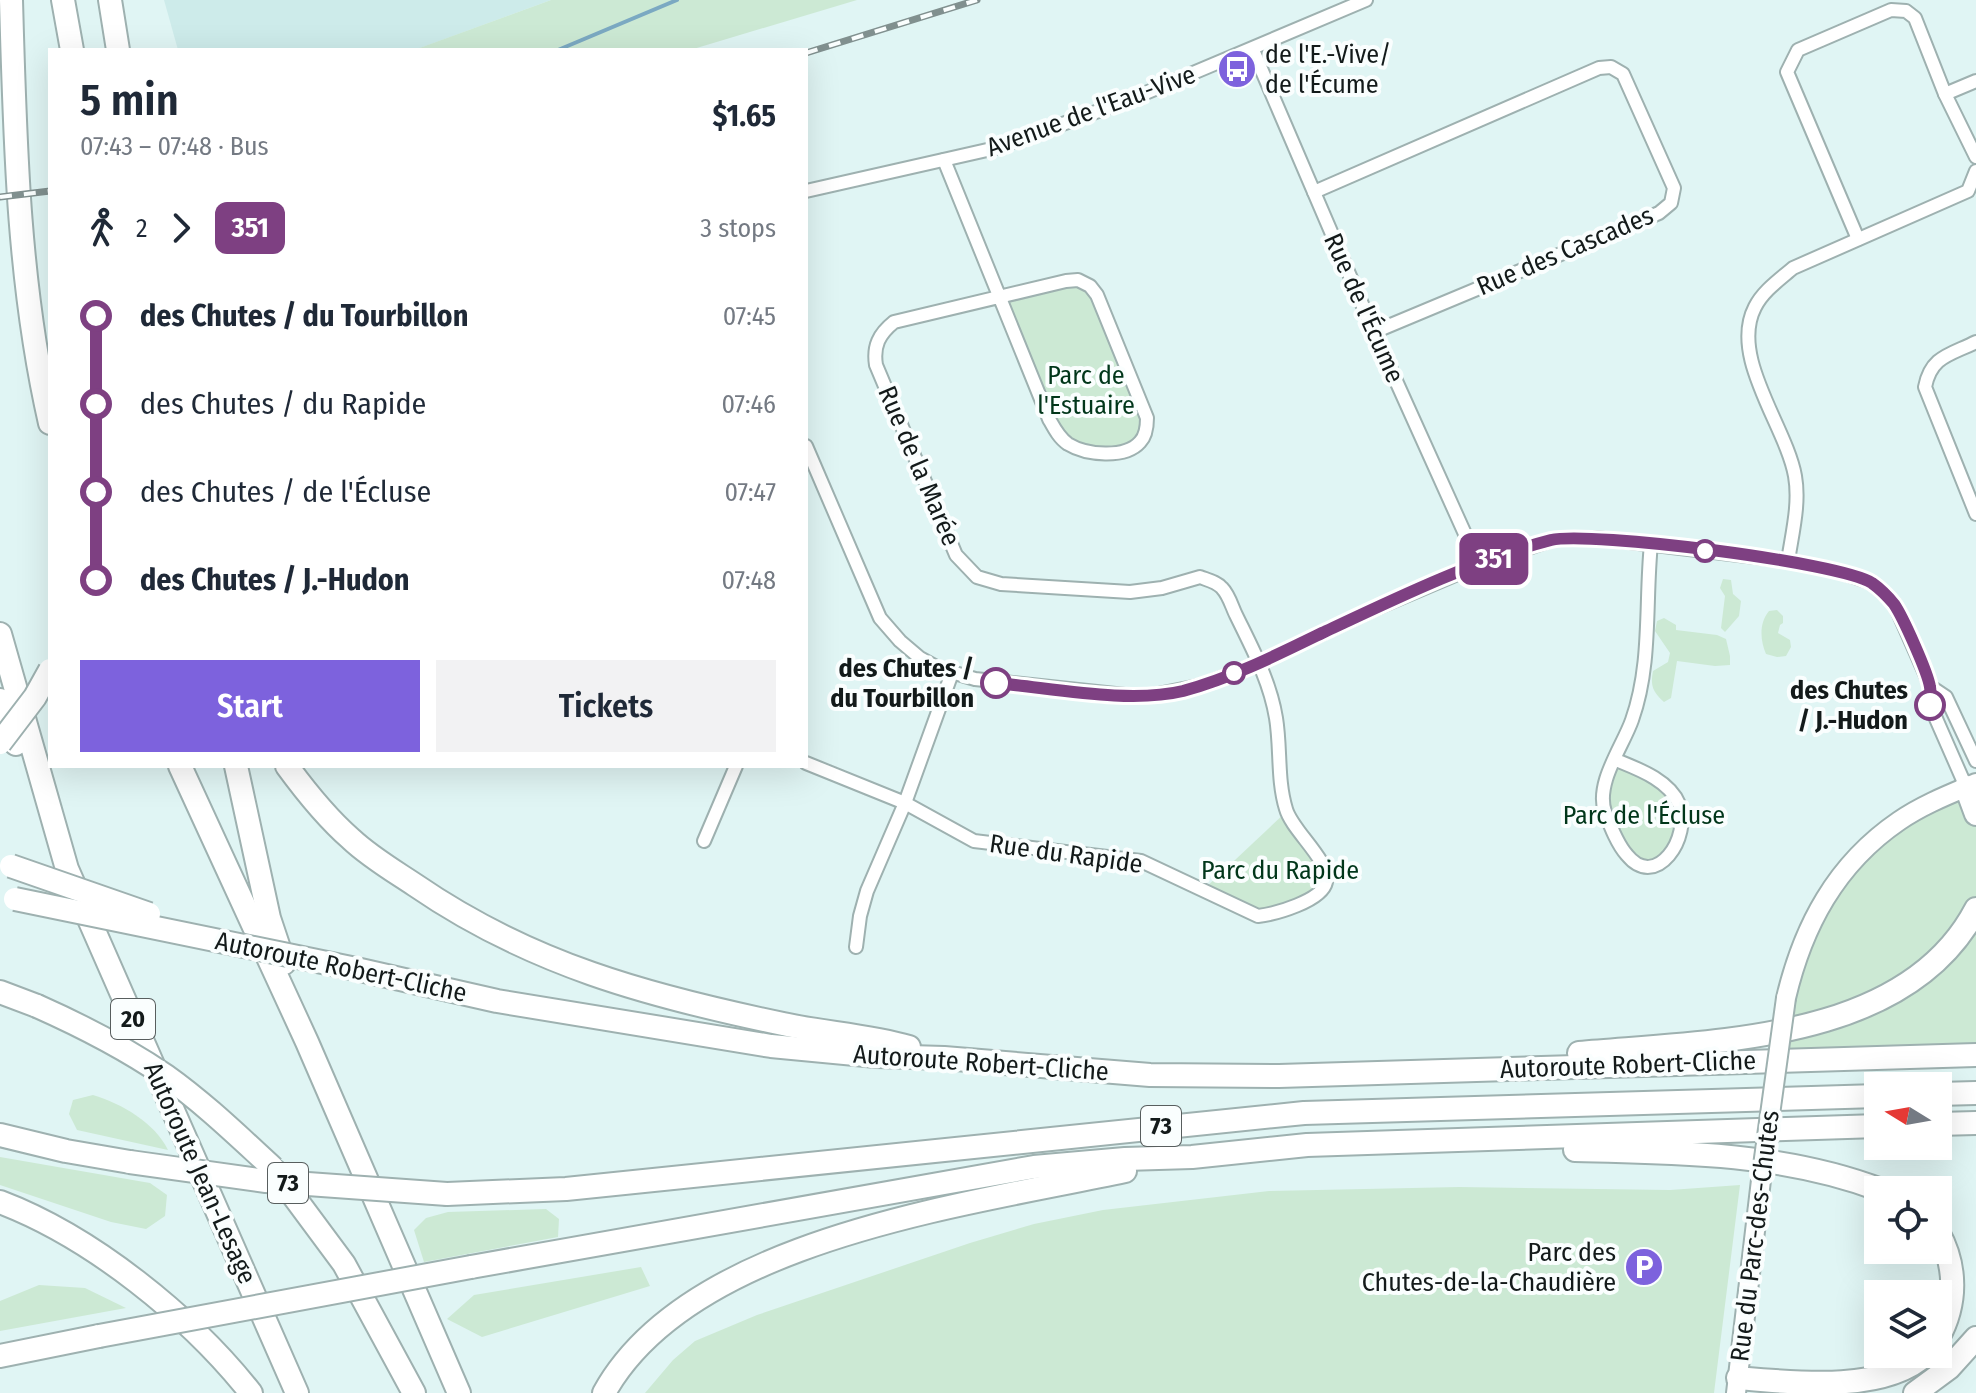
<!DOCTYPE html>
<html lang="en">
<head>
<meta charset="utf-8">
<style>
  body { margin:0; font-family:"Fira Sans Condensed",sans-serif; background:#f2f2f3; color:#1f2937; height:100vh; display:flex; flex-direction:column; font-size:30px; white-space:nowrap }
  * { box-sizing:border-box; margin:0 }
  p { font-size:26px; color:#747a83 }
  .icon { flex:none; width:44px; height:44px; fill:none; stroke:currentColor; stroke-width:2; stroke-linecap:round; stroke-linejoin:round }
  .map { position:relative; flex:1; overflow:hidden }
  .drawer { position:absolute; left:48px; top:48px; width:760px; height:720px; display:flex; flex-direction:column; background:#fff; border-radius:0px; box-shadow:0 8px 32px #0002 }
  .drawer>* { flex:none }
  .badge { padding:0 16px; border-radius:12px; font-size:28px; line-height:52px }
  .needle { width:52px; rotate:281deg }
  .tools { position:absolute; left:1864px; top:1072px; display:grid; gap:16px }
  .tools a { display:grid; place-items:center; width:88px; height:88px; border-radius:0px; background:#fff; box-shadow:0 8px 32px #0002; font-size:40px }
  .map>.badge { position:absolute; translate:-50% -50%; box-shadow:0 0 0 4px #fff }
  .legs { display:flex; align-items:center; gap:12px; height:88px; padding:0 32px; font-size:26px }
  .legs p { margin-inline-start:auto }
  .overview { display:flex; align-items:center; justify-content:space-between; height:136px; padding:0 32px }
  h1 { font-size:44px; font-weight:600; line-height:60px }
  .action { display:flex; gap:16px; margin-top:auto; padding:16px 32px }
  .action a { flex:1; height:92px; border-radius:0px; background:#7d62dd; color:#fff; font-size:32px; font-weight:600; line-height:92px; text-align:center }
  .action a+a { background:#f2f2f3; color:#1f2937 }
  ul { padding:0 32px; list-style:none }
  li { display:flex; align-items:center; gap:28px; height:88px; font-size:30px }
  li i { display:grid; place-items:center; width:12px; height:100%; margin:0 10px; background:currentColor }
  li i::after { content:''; width:20px; height:20px; margin:-10px; border:6px solid; border-radius:50%; background:#fff }
  li p { margin-inline-start:auto }
  li:first-child i { background:linear-gradient(#0000 50%,currentColor 0) }
  li:last-child i { background:linear-gradient(currentColor 50%,#0000 0) }
  .map>svg:first-child { display:block }
  .built { fill:#cdebea }
  .green { fill:#cce9d4 }
  .lines { fill:none; stroke-linecap:round; stroke-linejoin:round }
  .stream { stroke:#7ba9c2; stroke-width:4 }
  .street-casing { stroke:#9eb1b0; stroke-width:16 }
  .secondary-casing { stroke:#9eb1b0; stroke-width:22 }
  .highway-casing { stroke:#9eb1b0; stroke-width:26 }
  .street { stroke:#fff; stroke-width:12 }
  .secondary { stroke:#fff; stroke-width:18 }
  .highway { stroke:#fff; stroke-width:22 }
  .rail-casing { stroke:#81908f; stroke-width:7 }
  .rail { stroke:#fafefe; stroke-width:4; stroke-dasharray:12; stroke-linecap:butt }
  .secondary-bridge-casing { stroke:#9eb1b0; stroke-width:22; stroke-linecap:butt }
  .highway-bridge-casing { stroke:#9eb1b0; stroke-width:26; stroke-linecap:butt }
  .secondary-bridge { stroke:#fff; stroke-width:18 }
  .highway-bridge { stroke:#fff; stroke-width:22 }
  .line-1-casing { stroke:#fff; stroke-width:18 }
  .line-1 { stroke:#7e4082; stroke-width:12 }
  .stop-1-dot { fill:#fff; stroke:#7e4082; stroke-width:4 }
  .labels { text-anchor:middle; dominant-baseline:central; stroke-width:8; stroke-linejoin:round; paint-order:stroke }
  .shield { fill:#fafefe; stroke:#585e5e; stroke-width:2 }
  .shield-label { font-size:24px; font-weight:bold; fill:#131a1a }
  .poi-label { font-size:26px; fill:#131a1a; stroke:#fafefe; text-anchor:start }
  .street-label { font-size:26px; fill:#131a1a; stroke:#fafefe }
  .park-label { font-size:26px; fill:#01361a; stroke:#fafefe }
  .stop-label { font-size:26px; font-weight:bold; fill:#131a1a; stroke:#fafefe; text-anchor:end }
</style>
</head>
<body>
<div class="map">
<svg width="1976" height="1393" viewBox="0 0 1976 1393">
  <rect width="100%" height="100%" fill="#e0f5f4"/>
  <path class="built" d="M164 0H551L420 48 408 50H178Z"/>
  <g class="green">
    <path d="M551 0H857L690 50H414Z"/>
    <path d="M1066 281 1090 286 1147 418 1140 443 1102 454 1058 434 1001 298Z"/>
    <path d="M1723 579 1731 580 1733 594 1741 601 1739 616 1725 632 1721 628 1725 596 1720 588Z"/>
    <path d="M1777 610 1783 616V623L1780 625 1778 633 1790 640 1791 647 1786 656 1777 657 1766 654C1760 640 1759 623 1769 611Z"/>
    <path d="M1664 618 1676 625V630L1717 635 1726 639 1730 656V665L1715 666 1677 661 1671 698 1664 702C1653 692 1650 686 1653 671L1668 662 1670 653 1655 631 1657 621Z"/>
    <path d="M1616 760 1648 774 1679 804 1672 854 1638 864 1609 822 1605 782Z"/>
    <path d="M1976 783V1055L1777 1062 1806 933 1871 844Z"/>
    <path d="M1286 812 1324 866 1323 890 1270 915 1203 890Z"/>
    <path d="M93 1095C122 1104 154 1122 168 1150L77 1130 69 1114 73 1100Z"/>
    <path d="M0 1157 150 1183 167 1195 165 1216 146 1229 111 1222 0 1185Z"/>
    <path d="M1740 1185 1714 1393H645L673 1360 695 1341 757 1315 970 1243 1034 1224 1103 1210 1269 1191 1459 1187 1670 1190Z"/>
    <path d="M546 1209 559 1219 558 1237 424 1262 414 1230 426 1218 448 1212Z"/>
    <path d="M641 1267 650 1286 482 1337 447 1319 474 1295Z"/>
    <path d="M39 1285 85 1288 126 1308 0 1331V1301Z"/>
  </g>
  <g class="lines">
    <path class="stream" d="M558 50 677 0"/>
    <defs>
      <g id="street">
        <path d="M1253 50 1374 332 1479 565"/>
        <path d="M1945 94 1976 81"/>
        <path d="M806 191 996 148 1129 100 1366 0"/>
        <path d="M1314 192 1599 68 1611 67 1623 74 1674 188 1671 203 1659 213 1374 332"/>
        <path d="M1858 239 1787 72 1798 50 1891 10 1906 11 1915 18 1945 94 1976 157"/>
        <path d="M1976 342C1950 355 1931 356 1925 387L1976 514"/>
        <path d="M806 446 880 618 900 641 920 658 938 668 975 679 1125 695H1153L1203 685 1259 663 1368 612 1479 565 1555 539 1596 538 1788 561 1840 572 1872 583 1894 603 1931 687 1930 705 1966 787"/>
        <path d="M1788 561C1792 534 1800 504 1795 476 1786 426 1729 357 1755 307 1763 291 1779 280 1793 268L1968 191 1976 171"/>
        <path d="M1931 687 1946 697 1976 761"/>
        <path d="M1616 760C1638 769 1669 780 1679 804 1692 837 1656 891 1627 855 1617 844 1610 825 1605 812 1595 783 1623 746 1632 720 1652 664 1645 602 1651 544"/>
        <path d="M806 763 905 803 974 841 1141 861 1258 916C1275 914 1322 901 1326 882 1331 861 1292 831 1286 809 1277 780 1281 748 1276 718 1270 681 1252 648 1236 615 1232 607 1229 595 1222 588 1217 582 1208 580 1200 577L1162 588 1130 592 1001 584 977 577 956 555 876 365C873 346 879 334 894 322L1066 281 1078 280 1090 286 1097 295 1147 418C1147 427 1146 436 1140 442 1125 459 1086 455 1068 444 1059 438 1054 428 1049 419L944 160"/>
        <path d="M704 841 736 766"/>
        <path d="M856 947 860 916 867 891 905 803 952 673"/>
      </g>
      <g id="secondary">
        <path d="M1786 998C1803 926 1836 864 1899 821 1922 805 1950 794 1976 783"/>
        <path d="M1736 1393 1761 1180"/>
      </g>
      <g id="highway">
        <path d="M11 0C15 142 18 283 50 423"/>
        <path d="M63 0 72 50"/>
        <path d="M110 0 118 50"/>
        <path d="M0 634 67 869 297 1393"/>
        <path d="M0 700 16 744"/>
        <path d="M180 766 307 1042 459 1393"/>
        <path d="M236 766 269 918 284 963"/>
        <path d="M287 766C306 792 327 818 351 839 370 857 394 871 415 885 530 964 648 996 783 1024 824 1033 868 1035 909 1047"/>
        <path d="M1966 787 1976 814"/>
        <path d="M356 969 497 1001 771 1046 876 1056 944 1058 1150 1075 1279 1076 1976 1055"/>
        <path d="M0 992 37 1006"/>
        <path d="M1579 1053C1711 1041 1906 1043 1976 909"/>
        <path d="M1938 1094 1976 1093"/>
        <path d="M1938 1124 1976 1123"/>
        <path d="M0 1135 66 1151 130 1162"/>
        <path d="M1575 1150C1677 1152 1785 1153 1881 1190"/>
        <path d="M275 1171 344 1264 414 1393"/>
        <path d="M447 1194 566 1189 1304 1113 1878 1096"/>
        <path d="M0 1202C92 1237 190 1316 251 1393"/>
        <path d="M1938 1232C1957 1266 1957 1304 1938 1338"/>
        <path d="M471 1267 1034 1167 1125 1159 1192 1157 1307 1145 1878 1126"/>
        <path d="M0 1356 99 1336"/>
        <path d="M1738 1378C1794 1383 1885 1393 1926 1354"/>
        <path d="M604 1393C689 1239 967 1205 1125 1171"/>
        <path d="M1915 1393 1949 1368 1976 1338"/>
      </g>
    </defs>
    <use href="#street" class="street-casing"/>
    <use href="#secondary" class="secondary-casing"/>
    <use href="#highway" class="highway-casing"/>
    <use href="#street" class="street"/>
    <use href="#secondary" class="secondary"/>
    <use href="#highway" class="highway"/>
    <defs>
      <g id="rail">
        <path d="M806 53 977 0"/>
        <path d="M0 197 50 191"/>
      </g>
    </defs>
    <use href="#rail" class="rail-casing"/>
    <use href="#rail" class="rail"/>
    <defs>
      <path id="secondary-bridge" d="M1761 1180 1786 998"/>
      <g id="highway-bridge">
        <path d="M0 743 35 697 50 670"/>
        <path d="M11 866 149 914"/>
        <path d="M15 899 356 969"/>
        <path d="M37 1006C82 1026 125 1048 166 1076 204 1103 238 1136 273 1168"/>
        <path d="M130 1162 266 1181 447 1194"/>
        <path d="M99 1336 471 1267"/>
      </g>
    </defs>
    <use href="#secondary-bridge" class="secondary-bridge-casing"/>
    <use href="#highway-bridge" class="highway-bridge-casing"/>
    <use href="#secondary-bridge" class="secondary-bridge"/>
    <use href="#highway-bridge" class="highway-bridge"/>
  </g>
  <g class="lines">
    <defs>
      <path id="line-1" d="M996 683C1052 688 1129 704 1183 691 1231 678 1277 655 1322 633 1392 600 1477 559 1551 540 1590 531 1839 562 1872 583 1879 588 1889 598 1894 604 1903 617 1928 673 1930 687 1931 692 1930 700 1930 705"/>
    </defs>
    <use href="#line-1" class="line-1-casing"/>
    <use href="#line-1" class="line-1"/>
  </g>
  <defs>
    <symbol id="bus-disc" viewBox="-11 -11 22 22"><circle r="9.5" fill="#7d62dd" stroke="#fafefe"/><path d="M-5-6H5V4H4V6H2V4H-2V6H-4V4H-5ZM-3.5-4V0h7V-4ZM-3.5 1.2v1.5H-2V1.2ZM2 1.2v1.5H3.5V1.2Z" fill="#fff"/></symbol>
    <symbol id="parking-disc" viewBox="-11 -11 22 22"><circle r="9.5" fill="#7d62dd" stroke="#fafefe"/><path d="M-3.5-5.5H1a3.5 3.5 0 0 1 0 7H-1V5.5H-3.5ZM-1-3.4V-.6H.8a1.4 1.4 0 0 0 0-2.8Z" fill="#fff"/></symbol>
  </defs>
  <g fill-rule="evenodd">
    <use href="#bus-disc" x="1215" y="47" width="44" height="44"/>
    <use href="#parking-disc" x="1622" y="1245" width="44" height="44"/>
  </g>
  <g class="stop-1-dot">
    <circle cx="1705" cy="551" r="10"/>
    <circle cx="1234" cy="673" r="10"/>
    <circle cx="996" cy="683" r="14"/>
    <circle cx="1930" cy="705" r="14"/>
  </g>
  <g class="labels">
    <g class="shield">
      <rect x="111" y="999" width="44" height="40" rx="6"/>
      <rect x="1141" y="1106" width="40" height="40" rx="6"/>
      <rect x="268" y="1163" width="40" height="40" rx="6"/>
    </g>
    <g class="shield-label">
      <text x="133" y="1019">20</text>
      <text x="1161" y="1126">73</text>
      <text x="288" y="1183">73</text>
    </g>
    <g class="poi-label">
      <text x="1265" y="54">de l'E.-Vive/<tspan x="1265" dy="30">de l'Écume</tspan></text>
      <text x="1616" y="1252" text-anchor="end">Parc des<tspan x="1616" dy="30">Chutes-de-la-Chaudière</tspan></text>
    </g>
    <g class="street-label">
      <text transform="translate(1091 111) rotate(-20)">Avenue de l'Eau-Vive</text>
      <text transform="translate(1565 251) rotate(-23)">Rue des Cascades</text>
      <text transform="translate(1364 308) rotate(66)">Rue de l'Écume</text>
      <text transform="translate(919 466) rotate(67)">Rue de la Marée</text>
      <text transform="translate(1066 854) rotate(8)">Rue du Rapide</text>
      <text transform="translate(341 967) rotate(12)">Autoroute Robert-Cliche</text>
      <text transform="translate(981 1063) rotate(4)">Autoroute Robert-Cliche</text>
      <text transform="translate(1628 1065) rotate(-2)">Autoroute Robert-Cliche</text>
      <text transform="translate(200 1173) rotate(66)">Autoroute Jean-Lesage</text>
      <text transform="translate(1755 1236) rotate(-83)">Rue du Parc-des-Chutes</text>
    </g>
    <g class="park-label">
      <text x="1086" y="375">Parc de<tspan x="1086" dy="30">l'Estuaire</tspan></text>
      <text x="1644" y="815">Parc de l'Écluse</text>
      <text x="1280" y="870">Parc du Rapide</text>
    </g>
    <g class="stop-label">
      <text x="974" y="668">des Chutes /<tspan x="974" dy="30">du Tourbillon</tspan></text>
      <text x="1908" y="690">des Chutes<tspan x="1908" dy="30">/ J.-Hudon</tspan></text>
    </g>
  </g>
</svg>
<div class="tools">
<a><svg class="needle" viewBox="-14 -14 28 28"><path d="M0-13l5 13h-10z" fill="#e53935"/><path d="M0 13l5-13h-10z" fill="#747a83"/></svg></a>
<a><svg class="icon" aria-label="locate" viewBox="0 0 24 24"><circle cx="12" cy="12" r="6"/><path d="M12 2v4M12 18v4M2 12h4M18 12h4"/></svg></a>
<a><svg class="icon" aria-label="layers" viewBox="0 0 24 24"><path d="M12 4l9 5-9 5-9-5zM3 14l9 5 9-5"/></svg></a>
</div>
<b class="badge" style="left:1494px;top:559px;background:#7e4082;color:#fff">351</b>
<section class="drawer">
<div class="overview"><div><h1>5 min</h1><p>07:43 – 07:48 · Bus</p></div><b>$1.65</b></div>
<div class="legs"><svg class="icon" aria-label="walk" viewBox="0 0 24 24"><circle cx="13" cy="4" r="2"/><path d="M13 8l-2 6 4 7M11 14l-3 7M7 12l3-4h3l4 4"/></svg>2<svg class="icon" aria-label="forward" viewBox="0 0 24 24"><path d="M9 5l7 7-7 7"/></svg><b class="badge" style="background:#7e4082;color:#fff">351</b><p>3 stops</p></div>
<ul>
<li><i style="color:#7e4082"></i><b>des Chutes / du Tourbillon</b><p>07:45</p></li>
<li><i style="color:#7e4082"></i><span>des Chutes / du Rapide</span><p>07:46</p></li>
<li><i style="color:#7e4082"></i><span>des Chutes / de l'Écluse</span><p>07:47</p></li>
<li><i style="color:#7e4082"></i><b>des Chutes / J.-Hudon</b><p>07:48</p></li>
</ul>
<div class="action"><a>Start</a><a>Tickets</a></div>
</section>
</div>
</body>
</html>
